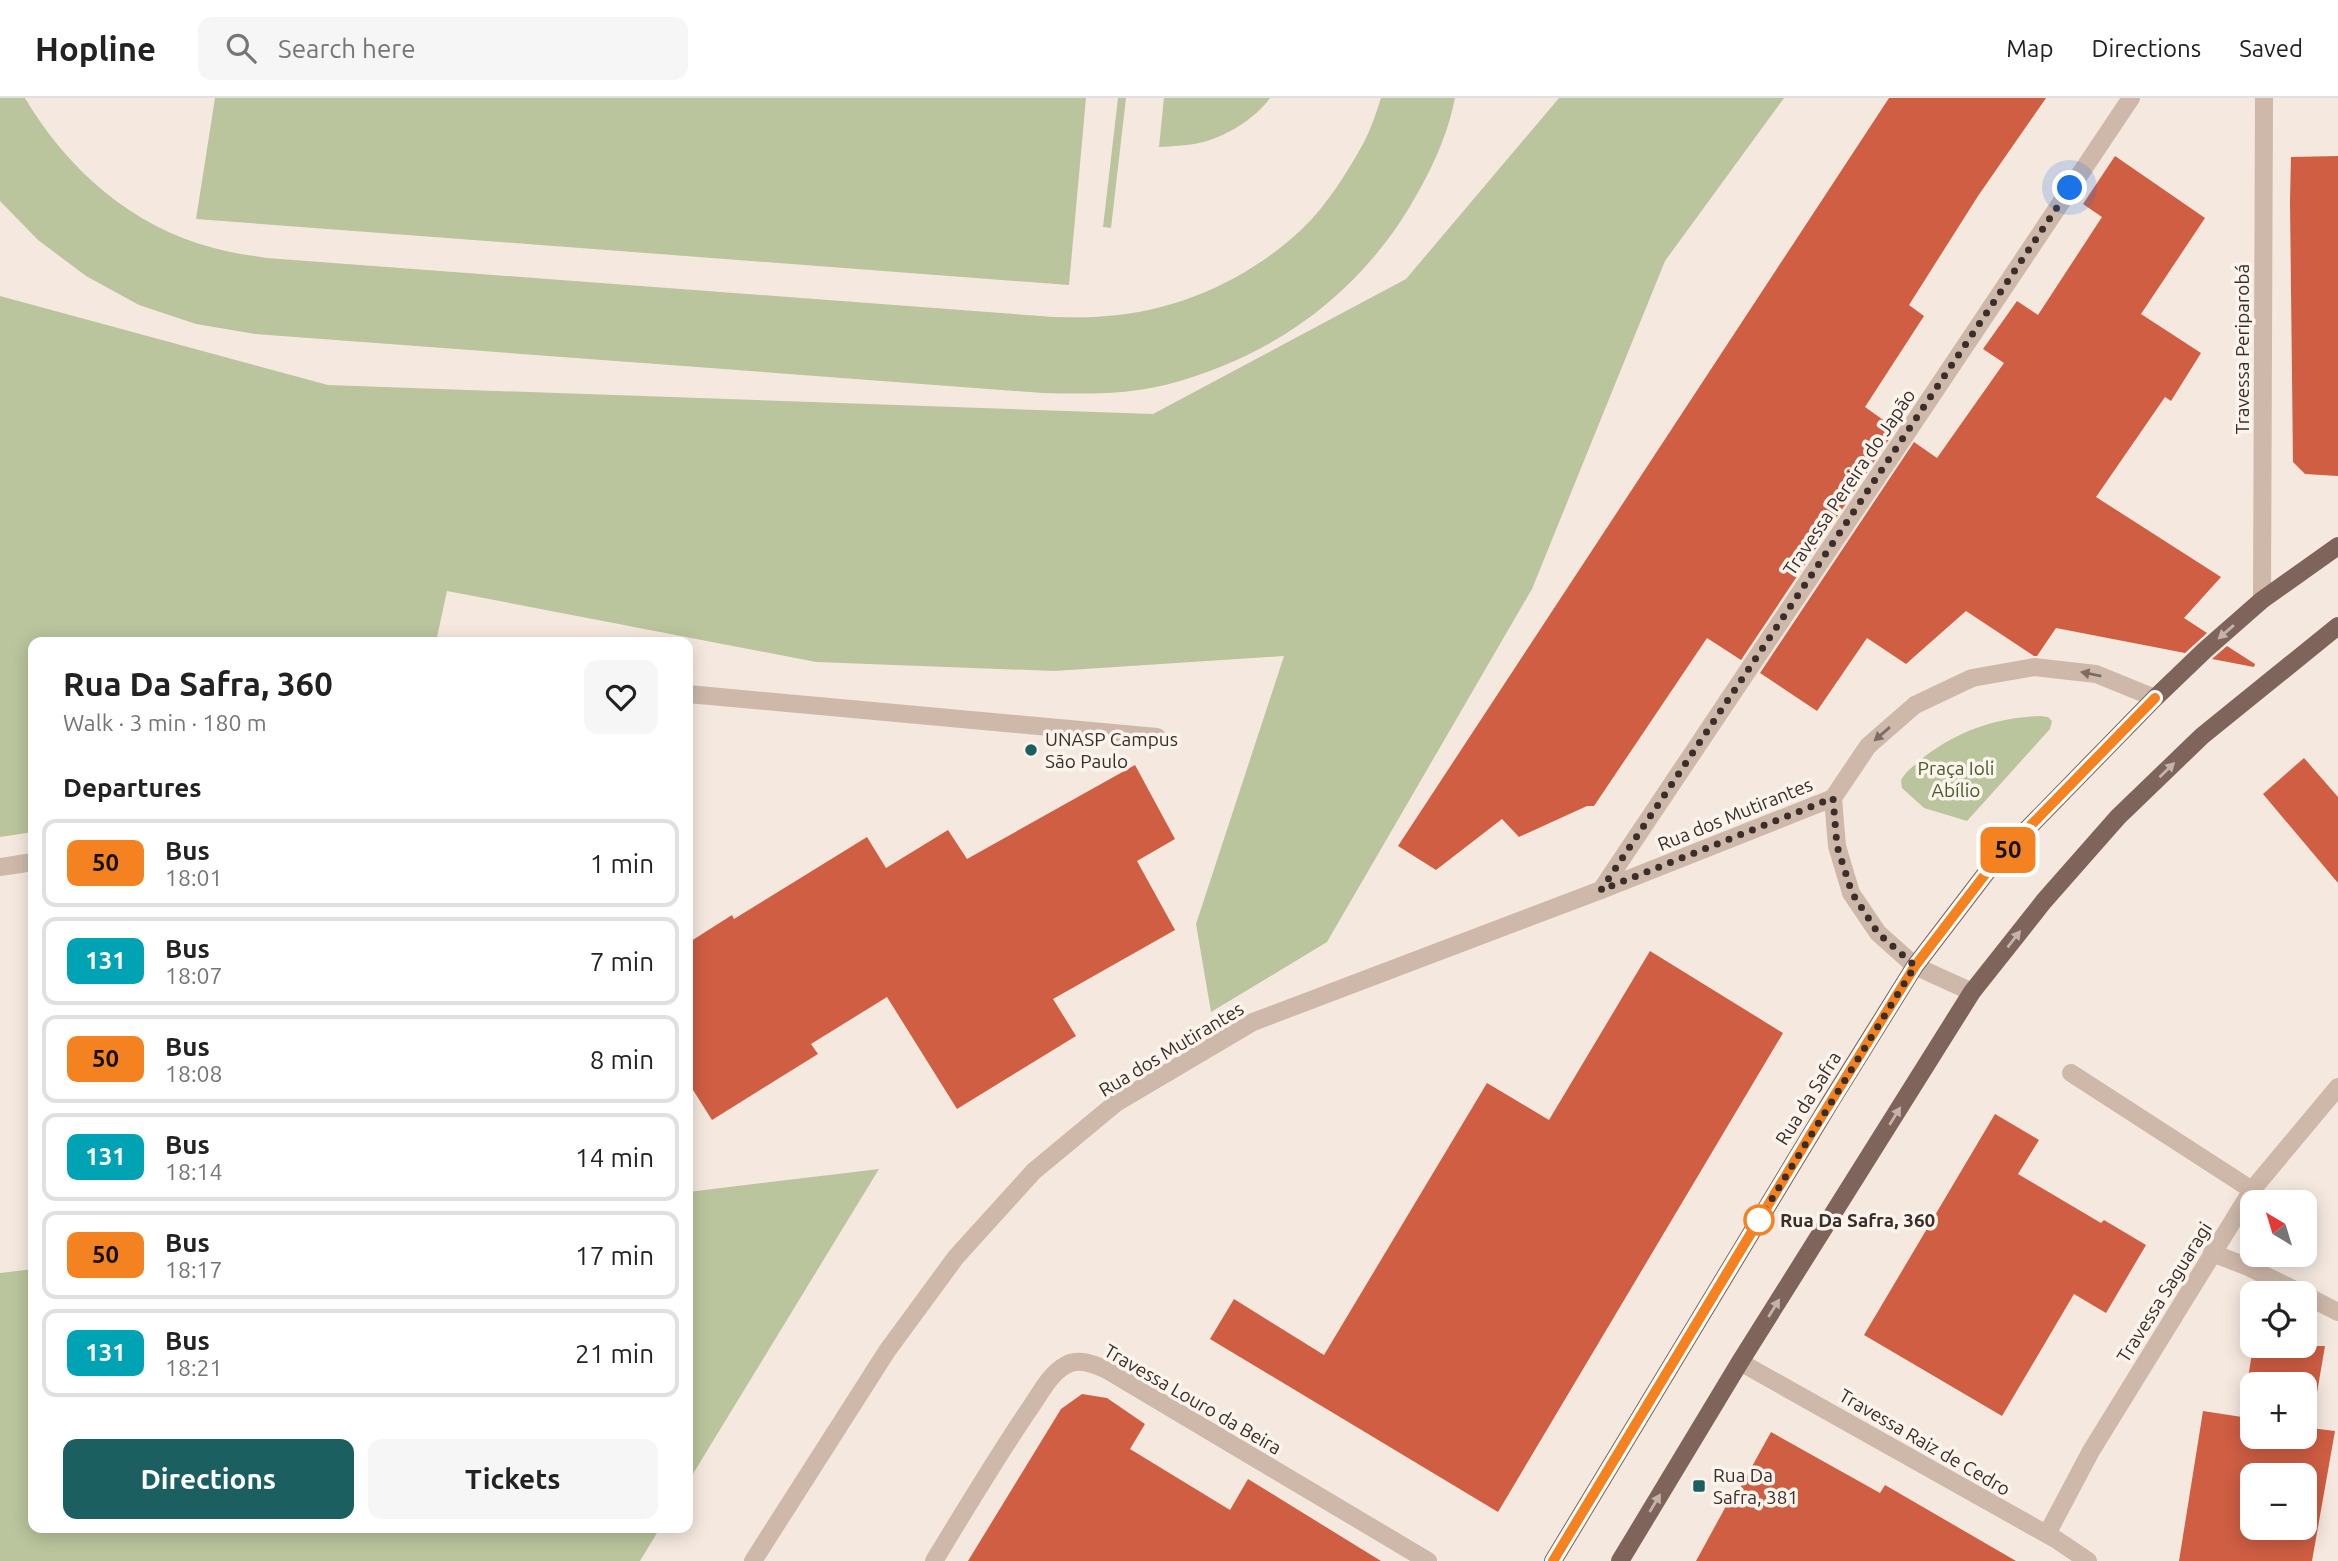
<!DOCTYPE html>
<html lang="en">
<head>
<meta charset="utf-8">
<style>
  body { margin:0; font-family:Ubuntu,sans-serif; background:#f6f6f6; color:#222; height:100vh; display:flex; flex-direction:column; font-size:26px; white-space:nowrap }
  * { box-sizing:border-box; margin:0 }
  p { font-size:23px; color:#767676 }
  .icon { flex:none; width:38px; height:38px; fill:none; stroke:currentColor; stroke-width:2; stroke-linecap:round; stroke-linejoin:round }
  .map { position:relative; flex:1; overflow:hidden }
  .sheet { position:absolute; left:28px; top:539px; width:665px; height:896px; display:flex; flex-direction:column; background:#fff; border-radius:14px; box-shadow:0 4px 18px #0003 }
  .sheet>* { flex:none }
  .badge { padding:0 14px; border-radius:10px; font-size:24px; line-height:46px }
  .needle { width:46px; rotate:322deg }
  .buttons { position:absolute; left:2240px; top:1092px; display:grid; gap:14px }
  .buttons a { display:grid; place-items:center; width:77px; height:77px; border-radius:14px; background:#fff; box-shadow:0 4px 18px #0003; font-size:35px }
  .you { position:absolute; width:35px; height:35px; margin:-18px; border:5px solid #fff; border-radius:50%; background:#1a73e8; box-shadow:0 0 0 10px #1a73e833 }
  .map>.badge { position:absolute; translate:-50% -50%; box-shadow:0 0 0 4px #fff }
  h2 { padding:0 35px; font-size:26px; line-height:63px }
  .round { display:grid; place-items:center; flex:none; width:74px; height:74px; border-radius:14px; background:#f6f6f6 }
  .overview { display:flex; align-items:center; justify-content:space-between; height:119px; padding:0 35px }
  h1 { font-size:33px; font-weight:700; line-height:52px }
  .button { display:flex; gap:14px; margin-top:auto; padding:14px 35px }
  .button a { flex:1; height:80px; border-radius:14px; background:#1b5f60; color:#fff; font-size:28px; font-weight:700; line-height:80px; text-align:center }
  .button a+a { background:#f6f6f6; color:#222 }
  ul { padding:0; list-style:none }
  li { display:flex; align-items:center; gap:21px; height:88px; margin:0 14px 10px; padding:0 21px; border:4px solid #e0e0e0; border-radius:14px }
  li div { flex:1 }
  li b { display:block; font-size:26px }
  li em { font-style:normal }
  li .badge { min-width:77px; font-weight:700; text-align:center }
  header { display:flex; align-items:center; gap:42px; box-sizing:border-box; height:98px; padding:0 35px; background:#fff; border-bottom:2px solid #e0e0e0 }
  header strong { font-size:33px }
  nav { display:flex; gap:38px; margin-inline-start:auto; font-size:24px }
  .search { width:490px; height:63px; background:#f6f6f6; display:flex; align-items:center; gap:18px; box-sizing:border-box; padding:0 24px; border-radius:14px; color:#767676; font-size:26px }
  .map>svg:first-child { display:block }
  .green { fill:#bac59d }
  .building { fill:#cf5e43; fill-rule:evenodd }
  .lines { fill:none; stroke-linecap:round; stroke-linejoin:round }
  .minor { stroke:#ceb8a9; stroke-width:18 }
  .major { stroke:#7e645a; stroke-width:18 }
  .oneway { fill:#c3b3aa }
  .oneway2 { fill:#7d6c63 }
  .line-casing { stroke:#fff; stroke-width:16 }
  .line { stroke:#f58220; stroke-width:10 }
  .walk { stroke:#3b2e2a; stroke-width:7; stroke-dasharray:0 12.6 }
  .poi-dot { fill:#1b5f60; stroke:#fbf4ec; stroke-width:2.5 }
  .stop-dot { fill:#fff; stroke:#f58220; stroke-width:3.5 }
  .labels { text-anchor:middle; dominant-baseline:central; stroke-width:7; stroke-linejoin:round; paint-order:stroke }
  .street-label { font-size:19px; fill:#3b2e2a; stroke:#fbf4ec }
  .poi-label { font-size:19px; fill:#3b2e2a; stroke:#fbf4ec; text-anchor:start }
  .park-label { font-size:19px; fill:#4c5b2b; stroke:#fbf4ec }
  .stop-label { font-size:19px; font-weight:bold; fill:#3b2e2a; stroke:#fbf4ec; text-anchor:start }
</style>
</head>
<body>
<header>
<strong>Hopline</strong>
<div class="search"><svg class="icon" aria-label="search" viewBox="0 0 24 24"><circle cx="10" cy="10" r="6"/><path d="M15 15l6 6"/></svg>Search here</div>
<nav><a>Map</a><a>Directions</a><a>Saved</a></nav>
</header>
<div class="map">
<svg width="2338" height="1463" viewBox="0 0 2338 1463">
  <rect width="100%" height="100%" fill="#f5e9df"/>
  <g class="green">
    <path d="M0 0H25C67 71 132 129 214 150 231 155 249 157 267 160L1054 219C1071 219 1089 220 1107 218 1179 213 1250 180 1302 131 1327 107 1347 75 1364 44 1371 31 1376 15 1381 0H1455C1449 31 1436 62 1421 89 1366 192 1277 258 1165 287 1125 297 1083 296 1043 295L255 236 196 226 139 207 86 178 38 142 0 103Z"/>
    <path d="M215 0H1086L1069 187 196 121Z"/>
    <path d="M1118 0H1126L1111 130 1103 129Z"/>
    <path d="M1164 0H1270C1255 21 1224 40 1199 45 1186 48 1172 48 1159 49Z"/>
    <path d="M1559 0H1784L1665 163 1532 491 1327 844 1211 914 1196 826 1284 558 1054 573 816 564 447 493 436 544H33V734L0 739V198L328 287 1153 316 1406 181Z"/>
    <path d="M2040 618 2048 619 2052 623 2050 631 1967 723 1924 710 1902 690 1901 682C1907 672 1916 666 1924 659 1960 632 1996 620 2040 618Z"/>
    <path d="M879 1071 688 1384V1094Z"/>
    <path d="M33 1171V1430H660L640 1463H0V1175Z"/>
  </g>
  <g class="building">
    <path d="M1889 0H2046L1978 98 1909 207 1924 218 1865 309 1896 331 1741 562 1707 540 1594 708H1587L1519 739 1502 721 1436 772 1398 748Z"/>
    <path d="M2115 58 2205 120 2141 216 2201 255 2171 303 2165 299 2096 399 2221 479 2184 520 2207 535 2185 555 2056 530 2037 558H2034L1966 513 1906 566 1867 540 1817 613 1760 575 1914 344 1937 360 2004 265 1983 251 2017 203 2038 217 2102 119 2083 106Z"/>
    <path d="M2338 58V378L2305 376 2293 364 2290 103 2291 59Z"/>
    <path d="M2227 548 2255 566 2254 569 2212 561Z"/>
    <path d="M2304 660 2338 699V785L2263 696Z"/>
    <path d="M1135 667 1175 741 1137 763 1175 832 1053 901 1076 938 957 1011 887 899 811 946 818 956 712 1022 688 984V845L732 817 734 821 867 739 886 770 948 732 967 761Z"/>
    <path d="M1650 853 1783 935 1498 1414 1210 1241 1234 1201 1324 1257 1487 985 1549 1022Z"/>
    <path d="M1995 1016 2039 1042 2018 1076 2101 1125 2104 1122 2146 1147 2106 1215 2074 1196 2002 1318 1864 1237Z"/>
    <path d="M2253 1248H2325L2311 1330 2335 1333 2312 1463H2179L2203 1313 2242 1319ZM2252 1286H2305V1339H2252ZM2252 1377H2305V1430H2252Z"/>
    <path d="M1082 1296 1107 1300 1145 1326 1130 1351 1230 1412 1248 1381 1381 1463H968L1061 1311Z"/>
    <path d="M1771 1334 1880 1395 1885 1387 2016 1463H1696L1731 1399 1734 1401Z"/>
  </g>
  <g class="lines">
    <g class="minor">
      <path d="M2262 502 2264 0"/>
      <path d="M688 596 1157 639"/>
      <path d="M0 769 33 764"/>
      <path d="M1601 792 2131 0"/>
      <path d="M1972 894 1915 868 1878 835 1851 795 1837 748 1833 700 1868 648 1915 607 1972 580 2034 569 2096 576 2155 600"/>
      <path d="M2071 975 2252 1092"/>
      <path d="M2212 1155 2246 1168 2301 1195"/>
      <path d="M2305 1197 2338 1214"/>
      <path d="M1740 1264 2057 1442 2088 1463"/>
      <path d="M2047 1436 2091 1353 2252 1092 2338 989"/>
      <path d="M753 1463 887 1253 956 1159 1034 1073 1116 1005 1253 924 1601 792 1833 700"/>
      <path d="M934 1463C965 1412 995 1362 1028 1313 1039 1298 1049 1276 1066 1267 1079 1260 1094 1266 1107 1272L1428 1463"/>
    </g>
    <g class="major">
      <path d="M1553 1463 1831 1003 1915 868 1993 766 2155 600 2205 552 2262 502 2338 448"/>
      <path d="M1620 1463 1740 1264 1972 894 2044 803 2118 719 2202 638 2338 528"/>
    </g>
  </g>
  <defs><path id="oneway-solid" d="M-6-.8H1V-3.2L6.5 0L1 3.2V.8H-6Z" transform="scale(1.75)"/></defs>
  <g class="oneway">
    <use href="#oneway-solid" transform="translate(2226 534) rotate(139)"/>
    <use href="#oneway-solid" transform="translate(2167 672) rotate(-44)"/>
    <use href="#oneway-solid" transform="translate(2014 841) rotate(-52)"/>
    <use href="#oneway-solid" transform="translate(1895 1018) rotate(-58)"/>
    <use href="#oneway-solid" transform="translate(1774 1210) rotate(-58)"/>
    <use href="#oneway-solid" transform="translate(1655 1405) rotate(-59)"/>
  </g>
  <g class="oneway2">
    <use href="#oneway-solid" transform="translate(2091 576) rotate(-169)"/>
    <use href="#oneway-solid" transform="translate(1882 636) rotate(139)"/>
  </g>
  <g class="lines">
    <defs>
      <path id="line" d="M1553 1463 1817 1026 1915 868 1993 766 2155 600"/>
    </defs>
    <use href="#line" class="line-casing"/>
    <use href="#line" class="line"/>
    <path class="walk" d="M1759 1122 1915 868 1878 835 1852 795 1837 748 1833 700 1601 792 2070 90"/>
  </g>
  <g class="poi-dot">
    <circle cx="1031" cy="652" r="7"/>
    <rect x="1692" y="1381" width="14" height="14" rx="3.5"/>
  </g>
  <circle class="stop-dot" cx="1759" cy="1122" r="14"/>
  <g class="labels">
    <g class="street-label">
      <text transform="translate(2242 251) rotate(-90)">Travessa Periparobá</text>
      <text transform="translate(1849 384) rotate(-56)">Travessa Pereira do Japão</text>
      <text transform="translate(1735 716) rotate(-22)">Rua dos Mutirantes</text>
      <text transform="translate(1171 951) rotate(-31)">Rua dos Mutirantes</text>
      <text transform="translate(1808 1000) rotate(-58)">Rua da Safra</text>
      <text transform="translate(2164 1194) rotate(-58)">Travessa Saguaragi</text>
      <text transform="translate(1193 1301) rotate(30)">Travessa Louro da Beira</text>
      <text transform="translate(1925 1344) rotate(30)">Travessa Raiz de Cedro</text>
    </g>
    <g class="poi-label">
      <text x="1045" y="641">UNASP Campus<tspan x="1045" dy="22">São Paulo</tspan></text>
      <text x="1713" y="1377">Rua Da<tspan x="1713" dy="22">Safra, 381</tspan></text>
    </g>
    <g class="park-label">
      <text x="1956" y="670">Praça Ioli<tspan x="1956" dy="22">Abílio</tspan></text>
    </g>
    <g class="stop-label">
      <text x="1780" y="1122">Rua Da Safra, 360</text>
    </g>
  </g>
</svg>
<div class="buttons">
<a><svg class="needle" viewBox="-14 -14 28 28"><path d="M0-13l5 13h-10z" fill="#e53935"/><path d="M0 13l5-13h-10z" fill="#767676"/></svg></a>
<a><svg class="icon" aria-label="locate" viewBox="0 0 24 24"><circle cx="12" cy="12" r="6"/><path d="M12 2v4M12 18v4M2 12h4M18 12h4"/></svg></a>
<a>+</a>
<a>−</a>
</div>
<div class="you" style="left:2070px;top:90px"></div>
<b class="badge" style="left:2008px;top:752px;background:#f58220;color:#111">50</b>
<section class="sheet">
<div class="overview"><div><h1>Rua Da Safra, 360</h1><p>Walk · 3 min · 180 m</p></div><a class="round"><svg class="icon" aria-label="heart" viewBox="0 0 24 24"><path d="M12 20l-8-8c-3-5 5-10 8-4 3-6 11-1 8 4z"/></svg></a></div>
<h2>Departures</h2>
<ul>
<li><span class="badge" style="background:#f58220;color:#111">50</span><div><b>Bus</b><p>18:01</p></div><em>1 min</em></li>
<li><span class="badge" style="background:#00a3b4;color:#fff">131</span><div><b>Bus</b><p>18:07</p></div><em>7 min</em></li>
<li><span class="badge" style="background:#f58220;color:#111">50</span><div><b>Bus</b><p>18:08</p></div><em>8 min</em></li>
<li><span class="badge" style="background:#00a3b4;color:#fff">131</span><div><b>Bus</b><p>18:14</p></div><em>14 min</em></li>
<li><span class="badge" style="background:#f58220;color:#111">50</span><div><b>Bus</b><p>18:17</p></div><em>17 min</em></li>
<li><span class="badge" style="background:#00a3b4;color:#fff">131</span><div><b>Bus</b><p>18:21</p></div><em>21 min</em></li>
</ul>
<div class="button"><a>Directions</a><a>Tickets</a></div>
</section>
</div>
</body>
</html>
